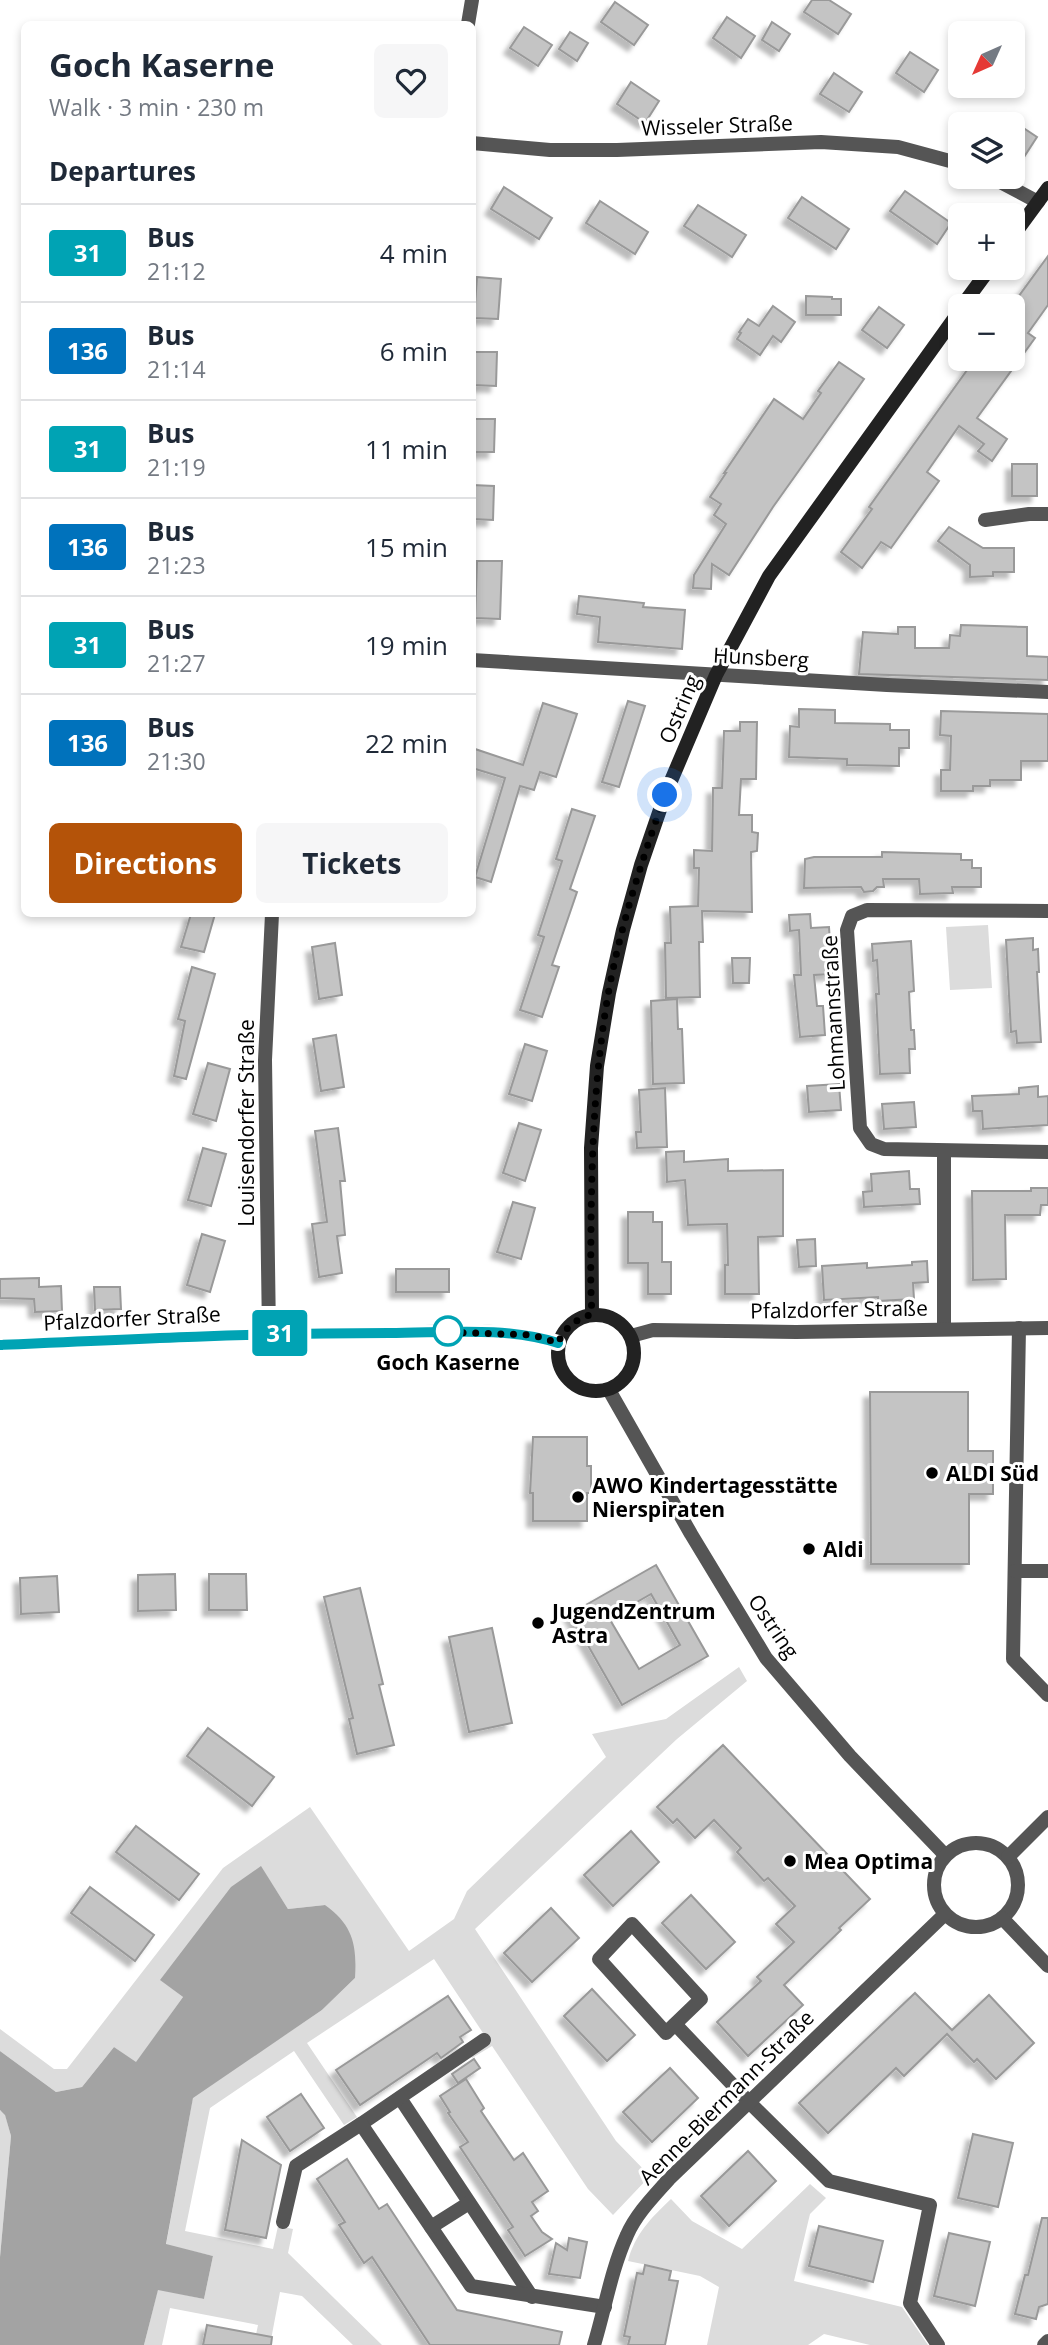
<!DOCTYPE html>
<html lang="en">
<head>
<meta charset="utf-8">
<style>
  body { margin:0; font-family:"Open Sans",sans-serif; background:#f6f6f7; color:#1f2937; height:100vh; display:flex; flex-direction:column; font-size:26px; white-space:nowrap }
  * { box-sizing:border-box; margin:0 }
  p { font-size:23px; color:#747a83 }
  .icon { flex:none; width:38px; height:38px; fill:none; stroke:currentColor; stroke-width:2; stroke-linecap:round; stroke-linejoin:round }
  .map { position:relative; flex:1; overflow:hidden }
  .panel { position:absolute; left:21px; top:21px; width:455px; height:896px; display:flex; flex-direction:column; background:#fff; border-radius:10px; box-shadow:0 4px 10px #0003 }
  .panel>* { flex:none }
  .badge { padding:0 14px; border-radius:5px; font-size:24px; line-height:46px }
  .needle { width:46px; rotate:225deg }
  .controls { position:absolute; left:948px; top:21px; display:grid; gap:14px }
  .controls a { display:grid; place-items:center; width:77px; height:77px; border-radius:10px; background:#fff; box-shadow:0 4px 10px #0003; font-size:35px }
  .you { position:absolute; width:35px; height:35px; margin:-18px; border:5px solid #fff; border-radius:50%; background:#1a73e8; box-shadow:0 0 0 10px #1a73e833 }
  .map>.badge { position:absolute; translate:-50% -50%; box-shadow:0 0 0 4px #fff }
  h2 { padding:0 28px; font-size:26px; line-height:63px }
  .round { display:grid; place-items:center; flex:none; width:74px; height:74px; border-radius:10px; background:#f6f6f7 }
  .headline { display:flex; align-items:center; justify-content:space-between; height:119px; padding:0 28px }
  h1 { font-size:33px; font-weight:700; line-height:52px }
  .button { display:flex; gap:14px; margin-top:auto; padding:14px 28px }
  .button a { flex:1; height:80px; border-radius:10px; background:#b45309; color:#fff; font-size:28px; font-weight:700; line-height:80px; text-align:center }
  .button a+a { background:#f6f6f7; color:#1f2937 }
  ul { padding:0; list-style:none }
  li { display:flex; align-items:center; gap:21px; height:98px; padding:0 28px; border-top:2px solid #e0e1e3 }
  li div { flex:1 }
  li b { display:block; font-size:26px }
  li em { font-style:normal }
  li .badge { min-width:77px; font-weight:700; text-align:center }
  .map>svg:first-child { display:block }
  .green { fill:#dcdcdc }
  .water { fill:#a3a3a3 }
  .building { fill:#c4c4c4; stroke:#999; stroke-width:2; fill-rule:evenodd; filter:url(#shadow) }
  .lines { fill:none; stroke-linecap:round; stroke-linejoin:round }
  .street { stroke:#555; stroke-width:14 }
  .secondary { stroke:#222; stroke-width:14 }
  .line-casing { stroke:#fff; stroke-width:16 }
  .line { stroke:#00a3b4; stroke-width:10 }
  .walk { stroke:#000; stroke-width:7; stroke-dasharray:0 12.6 }
  .stop-dot { fill:#fff; stroke:#00a3b4; stroke-width:3.5 }
  .poi-dot { fill:#000; stroke:#fff; stroke-width:2.5 }
  .labels { text-anchor:middle; dominant-baseline:central; stroke-width:6; stroke-linejoin:round; paint-order:stroke }
  .street-label { font-size:21px; fill:#000; stroke:#fff }
  .stop-label { font-size:21px; font-weight:bold; fill:#000; stroke:#fff }
  .poi-label { font-size:21px; font-weight:bold; fill:#000; stroke:#fff; text-anchor:start }
</style>
</head>
<body>
<div class="map">
<svg width="1048" height="2345" viewBox="0 0 1048 2345">
  <defs>
    <filter id="shadow"><feDropShadow dx="-6" dy="6" stdDeviation="2" flood-color="#0004"/></filter>
  </defs>
  <rect width="100%" height="100%" fill="#fff"/>
  <g class="green">
    <path d="M988 925 992 988 950 990 946 927Z"/>
    <path d="M739 1667 747 1681 677 1739 475 1929 616 2141 650 2176 613 2215 588 2189 492 2046 472 2058 464 2046 483 2033 434 1959 307 2043 357 2117 344 2125 294 2051 210 2108 185 2231 273 2249 278 2226 293 2229 288 2253 382 2345H353L302 2296 280 2292 270 2345 254 2344 258 2325 170 2308 162 2345H144L158 2289 204 2299 213 2256 166 2245 193 2097 322 2010 355 1978 325 1905 288 1909 261 1867 161 1980 183 1997 136 2063 114 2047 82 2087 56 2092 0 2051V2029L54 2069H67L223 1868 310 1807 409 1951 454 1919 467 1891 606 1757 592 1734 666 1719Z"/>
    <path d="M0 2110 5 2114 11 2136 0 2257Z"/>
    <path d="M810 2184 826 2198 810 2214 794 2281 902 2307 928 2345H870L824 2334 808 2345H707L719 2287 700 2276 628 2261C635 2234 651 2218 671 2199L692 2221 742 2249Z"/>
  </g>
  <path class="water" d="M261 1866 288 1909 325 1905C353 1925 357 1945 355 1978L322 2010 193 2098 166 2244 213 2256 204 2299 158 2290 144 2345H0V2257L11 2136 5 2115 0 2110V2051L56 2092 82 2087 114 2047 136 2062 183 1997 160 1980 231 1887Z"/>
  <g class="building">
    <path d="M812 0H829L851 14 838 34 804 12Z"/>
    <path d="M615 2 648 25 634 45 601 22Z"/>
    <path d="M727 17 755 36 741 58 713 38Z"/>
    <path d="M772 22 790 34 779 51 762 40Z"/>
    <path d="M524 27 552 45 538 66 510 48Z"/>
    <path d="M570 32 588 43 577 61 559 49Z"/>
    <path d="M910 52 938 70 924 92 896 73Z"/>
    <path d="M834 73 862 92 849 112 820 94Z"/>
    <path d="M631 82 659 101 645 123 617 104Z"/>
    <path d="M1013 121 1037 137 1024 157 1013 149Z"/>
    <path d="M504 187 552 218 539 239 491 209Z"/>
    <path d="M905 191 951 223 937 244 890 211Z"/>
    <path d="M802 197 849 229 836 249 788 218Z"/>
    <path d="M600 201 648 232 635 254 586 223Z"/>
    <path d="M698 205 746 235 732 257 684 226Z"/>
    <path d="M1048 256V305L1028 333 1035 338 977 418 1007 439 992 461 978 451 984 444 959 426 927 472 939 481 891 548 881 542 862 568 841 552 872 509 869 507 975 359H1013V304Z"/>
    <path d="M477 277 501 279 498 319 474 318Z"/>
    <path d="M806 296 832 297V299H841V315H806Z"/>
    <path d="M773 306 795 322 781 342 773 336 760 355 737 339 741 333 739 332 748 319 759 326Z"/>
    <path d="M879 307 904 325 887 348 862 330Z"/>
    <path d="M472 352H497L496 386 472 385Z"/>
    <path d="M839 362 864 379 773 507 729 575 712 564 711 589 693 588 694 575 726 524 714 515 721 504 710 497 726 473H724L774 399 803 419 821 393 818 391Z"/>
    <path d="M472 419H495L494 452H472Z"/>
    <rect x="1012" y="464" width="25" height="32"/>
    <path d="M472 485 494 486 493 520 472 519Z"/>
    <path d="M949 527 983 548H1014V572H993V576L970 577V565L938 541Z"/>
    <path d="M477 561H502L500 619 475 618Z"/>
    <path d="M579 596 644 603 643 607 685 610 682 649 598 642 600 617 577 614Z"/>
    <path d="M961 625 1027 627V656L1048 657V680L859 674 863 632 898 634V627H915V648H949L950 635 960 636Z"/>
    <path d="M628 701 645 706 619 787 602 782Z"/>
    <path d="M543 703 577 714 556 777 540 772 534 790 520 786 491 882 475 877 505 778 472 768V748L523 765Z"/>
    <path d="M799 709 835 710V723L890 724V730H909V748H899V766L847 765V759L789 757 790 726 799 727Z"/>
    <path d="M941 711 1048 714V761H1021V780H990V786H973V791H941V770H950L951 736 940 735Z"/>
    <path d="M740 722H757L756 779H741L739 815H752V832L758 833 757 851 751 852 752 912 702 911 703 942H699L700 997 666 998 665 943H671L670 907 698 906 699 868H694V850L712 851 713 788H722L724 731H740Z"/>
    <path d="M572 809 595 816 570 889 577 892 552 965 559 967 542 1017 520 1010 544 937 538 935 562 861 556 859Z"/>
    <path d="M882 852 961 854V860H972V868H981V887H952L953 893 920 894 919 879H883L884 887H877L873 891 864 892 861 887 804 888 805 859 814 857H882Z"/>
    <path d="M191 914H215L204 952 181 947Z"/>
    <path d="M810 914 811 928 829 927 832 974 814 975 817 1006H823L825 1035 800 1037 794 975H801L799 930 790 931 789 915Z"/>
    <path d="M1033 938V950L1038 949 1039 972H1037L1041 1042 1017 1043 1016 1031 1011 1032 1006 940Z"/>
    <path d="M911 941 914 991 909 992 911 1030H914L915 1049H909L910 1073 880 1074 876 994H879L877 960 873 961 872 944Z"/>
    <path d="M335 943 342 995 319 999 312 947Z"/>
    <path d="M732 958H750L749 983H733Z"/>
    <path d="M192 967 215 974 186 1079 174 1076 185 1021 178 1019Z"/>
    <path d="M677 999 678 1029H682L684 1083 653 1084 651 1001Z"/>
    <path d="M336 1035 344 1087 321 1091 313 1039Z"/>
    <path d="M525 1044 547 1051 532 1101 509 1094Z"/>
    <path d="M208 1063 230 1069 216 1121 193 1114Z"/>
    <path d="M839 1084 841 1110 809 1112 807 1086Z"/>
    <path d="M1038 1086V1097L1048 1096V1125L983 1129 982 1111H973L972 1096 1019 1094V1088Z"/>
    <path d="M665 1088 667 1147 637 1148 636 1132H641L639 1090Z"/>
    <path d="M914 1102 916 1127 884 1129 882 1104Z"/>
    <path d="M519 1123 541 1130 525 1181 503 1173Z"/>
    <path d="M338 1128 345 1181H340L345 1235 337 1236 342 1273 319 1277 312 1224 327 1222 315 1131Z"/>
    <path d="M203 1148 226 1154 211 1206 188 1200Z"/>
    <path d="M684 1151V1162L728 1159V1171L783 1170V1236L758 1237 759 1294H725V1265H728L727 1224 688 1225 685 1180 667 1182 666 1152Z"/>
    <path d="M909 1171 910 1189H919L920 1204 864 1207 863 1192 872 1191 871 1174Z"/>
    <path d="M1031 1188H1048V1205H1041L1040 1215H1005L1006 1279 973 1280 972 1191H1031Z"/>
    <path d="M513 1202 535 1208 521 1259 497 1252Z"/>
    <path d="M628 1212H653V1222H662V1262H671V1294H648V1263H628Z"/>
    <path d="M202 1234 225 1241 210 1292 187 1285Z"/>
    <path d="M815 1239 816 1266 799 1267 797 1240Z"/>
    <path d="M927 1261 928 1282 913 1283 914 1299 878 1301V1297L824 1300 822 1266 867 1263V1268L912 1265V1262Z"/>
    <rect x="396" y="1269" width="53" height="23"/>
    <path d="M39 1278V1287L61 1286 62 1311 35 1312 34 1299 0 1298V1279Z"/>
    <path d="M94 1287H120L121 1309 95 1310Z"/>
    <path d="M870 1392H968V1451H993V1494H969V1564H871Z"/>
    <path d="M533 1437H587V1466H591V1493H587V1521H533V1493H530Z"/>
    <path d="M656 1565 708 1656 622 1705 570 1614ZM651 1594 680 1645 639 1669 609 1618Z"/>
    <path d="M175 1574 176 1610 138 1611V1575Z"/>
    <path d="M209 1574H246L247 1610H209Z"/>
    <path d="M57 1576 59 1612 21 1614 20 1578Z"/>
    <path d="M360 1588 383 1684 379 1685 394 1745 357 1754 349 1719 353 1718 324 1597Z"/>
    <path d="M492 1628 512 1723 469 1732 449 1637Z"/>
    <path d="M208 1728 274 1777 252 1806 187 1756Z"/>
    <path d="M723 1745 870 1899 839 1928 841 1930 784 1985 803 2005 748 2056 717 2022 761 1981 757 1977 794 1942 776 1924 795 1906 768 1878 764 1881 737 1852 741 1848 714 1820 695 1838 677 1819 673 1823 657 1807Z"/>
    <path d="M136 1826 199 1874 179 1900 116 1852Z"/>
    <path d="M631 1831 659 1862 613 1906 584 1875Z"/>
    <path d="M90 1887 154 1935 135 1961 71 1913Z"/>
    <path d="M691 1895 735 1942 706 1969 662 1923Z"/>
    <path d="M551 1908 579 1938 532 1982 504 1953Z"/>
    <path d="M592 1989 635 2035 607 2061 564 2016Z"/>
    <path d="M915 1993 952 2030 989 1995 1034 2043 996 2079 977 2059 974 2062 947 2034 904 2076 896 2068 828 2133 799 2103Z"/>
    <path d="M448 1996 471 2030 460 2037 463 2042 441 2058 437 2053 360 2105 336 2070Z"/>
    <path d="M474 2059 480 2068 458 2083 452 2074Z"/>
    <path d="M670 2068 698 2098 652 2142 623 2112Z"/>
    <path d="M466 2079 484 2108 481 2111 514 2160 523 2153 548 2191 532 2202 538 2211 531 2216 542 2232 552 2239 525 2256 508 2230 513 2227 460 2147 468 2142 448 2113 450 2112 440 2096Z"/>
    <path d="M301 2094 324 2128 290 2151 267 2117Z"/>
    <path d="M973 2134 1013 2143 998 2207 958 2198Z"/>
    <path d="M242 2140 281 2165 266 2238 225 2230Z"/>
    <path d="M748 2151 776 2181 729 2226 701 2196Z"/>
    <path d="M347 2159 379 2209 387 2204 457 2310 562 2332 559 2345H430L372 2257 364 2263 339 2225 345 2222 317 2179Z"/>
    <path d="M1042 2218H1048V2304L1039 2307 1036 2319 1015 2314 1025 2275H1028Z"/>
    <path d="M819 2226 883 2241 873 2282 809 2266Z"/>
    <path d="M949 2233 990 2242 975 2306 934 2296Z"/>
    <path d="M569 2238 587 2242 580 2278 549 2274 556 2243 567 2250Z"/>
    <path d="M645 2265 671 2271 669 2280 678 2281 665 2345H628L630 2337 624 2336 637 2273 643 2274Z"/>
    <path d="M207 2325 272 2337 271 2345H203Z"/>
  </g>
  <g class="lines">
    <g class="street">
      <path d="M468 24 472 0"/>
      <path d="M472 143 550 150H617L821 142 898 147 961 164"/>
      <path d="M991 177 1038 202"/>
      <path d="M985 520 1029 514H1048"/>
      <path d="M472 660 887 685 1048 692"/>
      <path d="M1048 911 867 910 852 916 847 930 860 1128 871 1144 884 1149 1048 1152"/>
      <path d="M944 1328V1151"/>
      <path d="M1019 1328 1013 1659 1048 1695"/>
      <path d="M269 1333 265 1060 272 914"/>
      <path d="M631 1336 653 1330 796 1332 1048 1328"/>
      <path d="M609 1390 691 1534 766 1658 850 1756 945 1855"/>
      <path d="M1015 1571H1048"/>
      <circle cx="976" cy="1885" r="42"/>
      <path d="M1008 1857 1048 1817"/>
      <path d="M1002 1918 1048 1966"/>
      <path d="M675 2024 701 1999 632 1924 599 1959 666 2033 675 2024 749 2102 829 2181 930 2205 910 2303 938 2345"/>
      <path d="M400 2098 532 2297"/>
      <path d="M361 2124 484 2040"/>
      <path d="M283 2222 296 2166 361 2124 471 2286 605 2307"/>
      <path d="M431 2227 469 2203"/>
      <path d="M594 2345C605 2309 611 2270 627 2235 636 2214 654 2196 669 2179L945 1914"/>
      <path d="M1044 2345 1048 2341"/>
    </g>
    <g class="secondary">
      <path d="M1013 236 1048 188"/>
      <path d="M962 306 990 268"/>
      <path d="M592 1314 591 1148 597 1066 609 993 623 930 641 865 665 795 716 675 769 576 961 309"/>
      <circle cx="596" cy="1353" r="38"/>
      <path d="M0 1345C130 1339 259 1333 389 1333 445 1332 504 1326 558 1343"/>
    </g>
  </g>
  <g class="lines">
    <defs>
      <path id="line" d="M0 1345C130 1339 259 1333 389 1333 445 1333 504 1326 558 1343"/>
    </defs>
    <use href="#line" class="line-casing"/>
    <use href="#line" class="line"/>
    <path class="walk" d="M448 1331 443 1332 533 1335 558 1343C566 1326 575 1320 592 1314 590 1283 591 1253 591 1223 592 1146 595 1071 608 995 620 927 642 860 665 795"/>
  </g>
  <circle class="stop-dot" cx="448" cy="1331" r="14"/>
  <g class="poi-dot">
    <circle cx="932" cy="1473" r="7"/>
    <circle cx="578" cy="1497" r="7"/>
    <circle cx="809" cy="1549" r="7"/>
    <circle cx="538" cy="1623" r="7"/>
    <circle cx="790" cy="1861" r="7"/>
  </g>
  <g class="labels">
    <g class="street-label">
      <text transform="translate(717 125) rotate(-2)">Wisseler Straße</text>
      <text transform="translate(761 657) rotate(3)">Hunsberg</text>
      <text transform="translate(679 709) rotate(-67)">Ostring</text>
      <text transform="translate(833 1013) rotate(-93)">Lohmannstraße</text>
      <text transform="translate(246 1123) rotate(-90)">Louisendorfer Straße</text>
      <text transform="translate(839 1309) rotate(-1)">Pfalzdorfer Straße</text>
      <text transform="translate(132 1318) rotate(-3)">Pfalzdorfer Straße</text>
      <text transform="translate(774 1626) rotate(56)">Ostring</text>
      <text transform="translate(726 2097) rotate(-45)">Aenne-Biermann-Straße</text>
    </g>
    <g class="stop-label">
      <text x="448" y="1362">Goch Kaserne</text>
    </g>
    <g class="poi-label">
      <text x="946" y="1473">ALDI Süd</text>
      <text x="592" y="1485">AWO Kindertagesstätte<tspan x="592" dy="24">Nierspiraten</tspan></text>
      <text x="823" y="1549">Aldi</text>
      <text x="552" y="1611">JugendZentrum<tspan x="552" dy="24">Astra</tspan></text>
      <text x="804" y="1861">Mea Optima</text>
    </g>
  </g>
</svg>
<div class="controls">
<a><svg class="needle" viewBox="-14 -14 28 28"><path d="M0-13l5 13h-10z" fill="#e53935"/><path d="M0 13l5-13h-10z" fill="#747a83"/></svg></a>
<a><svg class="icon" aria-label="layers" viewBox="0 0 24 24"><path d="M12 4l9 5-9 5-9-5zM3 14l9 5 9-5"/></svg></a>
<a>+</a>
<a>−</a>
</div>
<div class="you" style="left:665px;top:795px"></div>
<b class="badge" style="left:280px;top:1333px;background:#00a3b4;color:#fff">31</b>
<section class="panel">
<div class="headline"><div><h1>Goch Kaserne</h1><p>Walk · 3 min · 230 m</p></div><a class="round"><svg class="icon" aria-label="heart" viewBox="0 0 24 24"><path d="M12 20l-8-8c-3-5 5-10 8-4 3-6 11-1 8 4z"/></svg></a></div>
<h2>Departures</h2>
<ul>
<li><span class="badge" style="background:#00a3b4;color:#fff">31</span><div><b>Bus</b><p>21:12</p></div><em>4 min</em></li>
<li><span class="badge" style="background:#0072bc;color:#fff">136</span><div><b>Bus</b><p>21:14</p></div><em>6 min</em></li>
<li><span class="badge" style="background:#00a3b4;color:#fff">31</span><div><b>Bus</b><p>21:19</p></div><em>11 min</em></li>
<li><span class="badge" style="background:#0072bc;color:#fff">136</span><div><b>Bus</b><p>21:23</p></div><em>15 min</em></li>
<li><span class="badge" style="background:#00a3b4;color:#fff">31</span><div><b>Bus</b><p>21:27</p></div><em>19 min</em></li>
<li><span class="badge" style="background:#0072bc;color:#fff">136</span><div><b>Bus</b><p>21:30</p></div><em>22 min</em></li>
</ul>
<div class="button"><a>Directions</a><a>Tickets</a></div>
</section>
</div>
</body>
</html>
